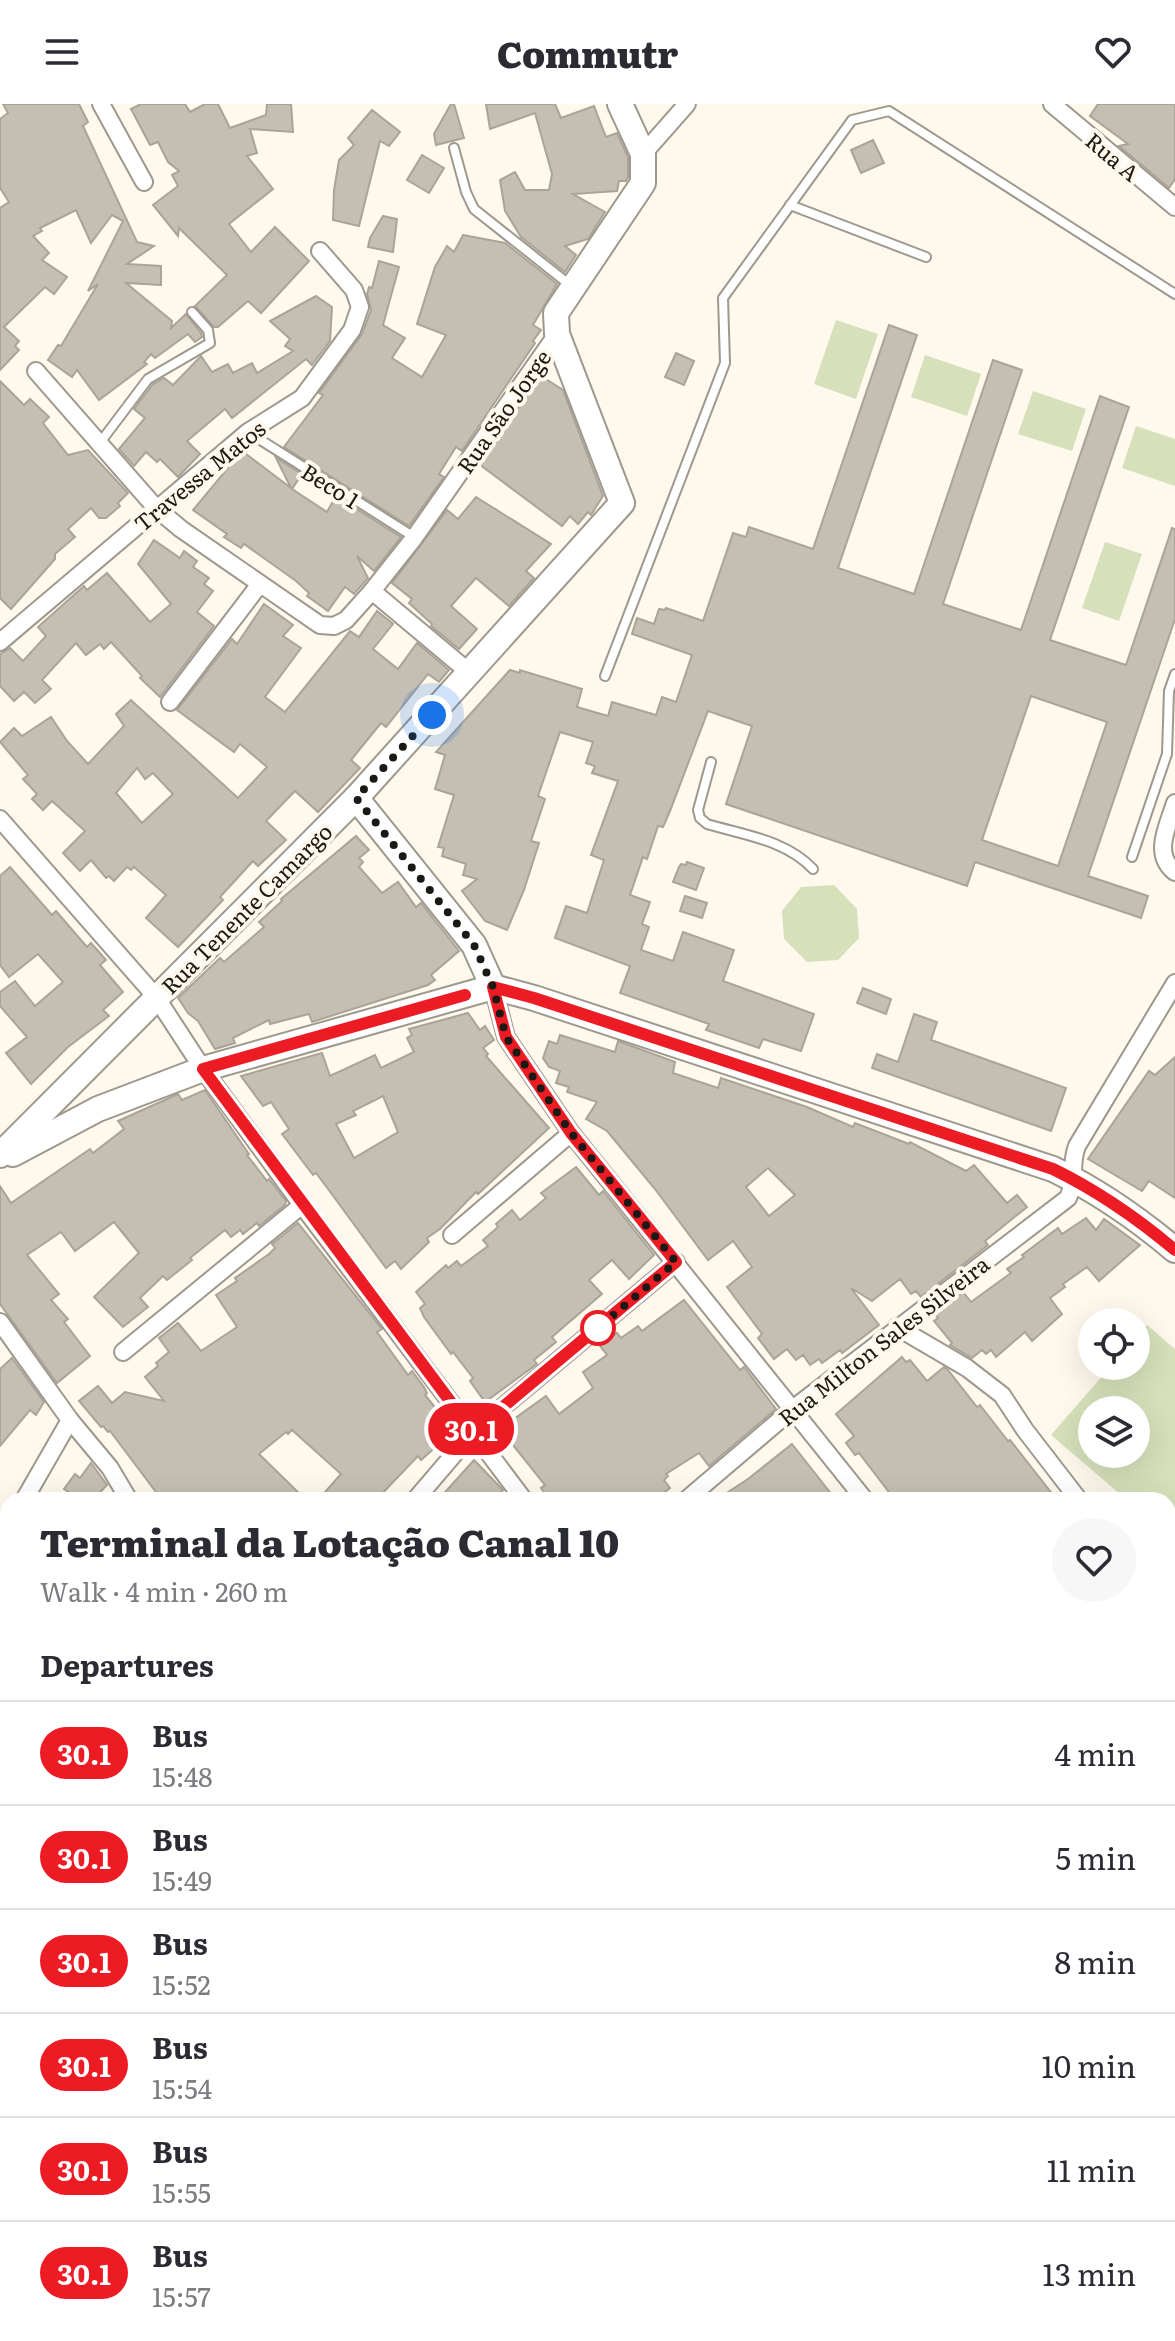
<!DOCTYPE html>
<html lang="en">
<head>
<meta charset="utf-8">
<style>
  body { margin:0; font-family:Literata,serif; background:#f7f7f7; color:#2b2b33; height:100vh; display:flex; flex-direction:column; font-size:30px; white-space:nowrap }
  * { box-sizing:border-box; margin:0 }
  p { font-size:26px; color:#7c7c81 }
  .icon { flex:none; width:44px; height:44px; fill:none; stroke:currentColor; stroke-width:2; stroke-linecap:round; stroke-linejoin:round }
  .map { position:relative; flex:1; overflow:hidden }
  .side { position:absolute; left:0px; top:1388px; width:1176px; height:850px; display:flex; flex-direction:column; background:#fff; border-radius:24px 24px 0 0; box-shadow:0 8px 32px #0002 }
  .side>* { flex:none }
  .badge { padding:0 16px; border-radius:26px; font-size:28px; line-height:52px }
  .buttons { position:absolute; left:1078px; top:1204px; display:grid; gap:16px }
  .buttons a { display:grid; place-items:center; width:72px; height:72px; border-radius:50%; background:#fff; box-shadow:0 8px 32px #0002; font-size:40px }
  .you { position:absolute; width:40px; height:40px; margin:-20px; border:6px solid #fff; border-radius:50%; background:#1a73e8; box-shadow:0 0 0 12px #1a73e833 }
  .map>.badge { position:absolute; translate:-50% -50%; box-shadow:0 0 0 4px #fff }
  h2 { padding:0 40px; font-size:30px; line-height:72px }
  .round { display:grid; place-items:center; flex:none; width:84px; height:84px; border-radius:42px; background:#f7f7f7 }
  .summary { display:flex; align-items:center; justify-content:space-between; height:136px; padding:0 40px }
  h1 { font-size:38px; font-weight:800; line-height:60px }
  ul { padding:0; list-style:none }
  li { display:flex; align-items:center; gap:24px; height:104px; padding:0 40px; border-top:2px solid #e1e1e2 }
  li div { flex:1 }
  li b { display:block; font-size:30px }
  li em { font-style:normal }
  li .badge { min-width:88px; font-weight:700; text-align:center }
  header { display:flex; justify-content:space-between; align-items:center; height:104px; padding:0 40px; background:#fff; font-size:36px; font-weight:800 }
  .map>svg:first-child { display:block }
  .green { fill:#d6e1bb; fill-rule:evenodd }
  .building { fill:#c5beb3; stroke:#aaa498; stroke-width:2; fill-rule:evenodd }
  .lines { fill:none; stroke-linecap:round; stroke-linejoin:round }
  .lane-casing { stroke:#9e988d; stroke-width:12 }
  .street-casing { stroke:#9e988d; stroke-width:20 }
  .secondary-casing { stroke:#9e988d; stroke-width:28 }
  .lane { stroke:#fff; stroke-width:8 }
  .street { stroke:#fff; stroke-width:16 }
  .secondary { stroke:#fff; stroke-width:24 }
  .line-casing { stroke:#fff; stroke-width:18 }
  .line { stroke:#ed1c24; stroke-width:12 }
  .walk { stroke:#1b1915; stroke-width:8; stroke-dasharray:0 14.4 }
  .stop-dot { fill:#fff; stroke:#ed1c24; stroke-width:4 }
  .labels { text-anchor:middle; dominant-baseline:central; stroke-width:8; stroke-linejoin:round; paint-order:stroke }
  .street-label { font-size:22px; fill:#1b1915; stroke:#fff8ec }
</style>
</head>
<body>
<header><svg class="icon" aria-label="menu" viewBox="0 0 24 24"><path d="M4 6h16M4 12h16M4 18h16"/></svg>Commutr<svg class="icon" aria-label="heart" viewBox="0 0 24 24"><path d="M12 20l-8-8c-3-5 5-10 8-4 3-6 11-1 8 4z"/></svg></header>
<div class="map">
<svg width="1175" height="2237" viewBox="0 0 1175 2237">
  <rect width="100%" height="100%" fill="#fff8ec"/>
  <g class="green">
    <path d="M836 216 878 230 856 295 814 280Z"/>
    <path d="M925 251 981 270 967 312 911 293Z"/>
    <path d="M1033 287 1086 305 1072 347 1018 330Z"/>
    <path d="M1136 322 1175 335V382L1122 364Z"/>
    <path d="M1105 438 1142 450 1119 517 1082 504Z"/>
    <path d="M834 781 857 805 859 834 838 856 807 858 784 835 782 807 801 783Z"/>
    <path d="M1147 1221 1175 1245V1437L1168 1431V1396H1127L1051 1331 1111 1262H1136V1234ZM1092 1306H1136V1350H1092Z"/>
  </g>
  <g class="building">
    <path d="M3 0H79L88 18 83 22 137 138 154 142 127 160 161 162V181L126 179 172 217 171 224 186 210 201 229 202 233 195 238 188 230 155 254 151 250 144 258 147 260 99 296 77 266 72 273 48 256 58 241 61 242 98 180 88 187 123 117 112 111 91 139 76 106 40 124 42 127 33 132 49 149 42 156 67 173 54 190 45 183 4 223 19 237 15 242 19 246 0 266V104L9 98 0 84V15L8 9Z"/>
    <path d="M141 0H185L190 8 205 0H218L230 24 266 11 267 0H291L293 28 250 25 257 49 247 52 273 85 229 120 251 148 275 123 309 157 261 209 248 197 218 223H214L195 202 227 171 179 124 178 132 153 101 178 82 172 71 179 67 168 58 158 38 150 41 131 5Z"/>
    <path d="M451 0H454L464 34 436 41 434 30Z"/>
    <path d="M486 0H555L561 14 594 2 606 33 617 29 628 53V74L626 77H619L617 87 573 90 605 108 588 135 565 142 576 151 565 168 521 133 505 107 500 76 515 68 525 86H549L552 70 535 9 490 25Z"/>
    <path d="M1098 0H1175V75L1169 84 1119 42 1128 40 1090 12Z"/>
    <path d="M372 6 400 28 389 42 380 37 359 122 333 116 334 86 339 56 354 41 348 34Z"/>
    <path d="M873 36 884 59 861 69 851 46Z"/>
    <path d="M422 51 444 64 429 89 407 76Z"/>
    <path d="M383 112 397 115 393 148 368 143 370 134Z"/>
    <path d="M463 131 505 139 557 180 533 221 541 226 533 237 535 239 462 347 456 343 439 370 444 373 409 422 284 343 323 291 319 289 362 230 371 206 367 190 369 183 372 184 379 157 399 163 383 221 405 234 392 254 422 273 446 231 417 220 435 163 447 142 454 148Z"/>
    <path d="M316 192 332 203 330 237 312 261 306 255 232 314 225 305 187 337 200 350 178 373 160 355 157 358 146 348 134 362 119 345 145 314 134 305 153 280 164 274 173 281 201 252 212 268 228 260 233 269 252 259 257 269 293 247 285 242 290 235 270 217Z"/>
    <path d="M889 221 917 231 838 464 914 490 993 256 1022 266 943 500 1021 526 1100 292 1129 303 1050 536 1126 561 1172 424 1175 425V515L1088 772 1148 792 1141 814 975 758 967 782 726 700 752 622 708 607 670 707 663 723 658 722 647 755 643 753 630 791 650 798 642 820 649 823 641 846 673 857 683 828 734 846 723 877 814 910 801 947 763 935 759 944 706 926 709 920 620 889 630 862 555 834 566 802 587 809 604 756 591 751 618 677 592 669 595 662 586 659 593 638 560 628 538 692 545 695 531 737 539 739 524 786 507 826 485 817 462 787 477 775 463 771 466 760 442 752 444 744 438 743 454 691 435 685 445 651 436 648 510 566 520 569V566L582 585 577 603 608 612 612 598 656 611 662 593 676 598 692 551 632 530 637 514 654 520 659 505 665 506 666 504 703 517 733 429 746 433 749 423 813 445ZM1031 592 1107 618 1058 762 982 736Z"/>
    <path d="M676 249 694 257 684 281 665 273Z"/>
    <path d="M541 272 563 286 603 392 591 411 588 408 578 420 570 412 562 422 479 360Z"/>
    <path d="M0 277 24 301 30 295 49 313 43 319 68 351 88 346 128 389 118 399 120 402 106 414H99L91 404 68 425 75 433 55 450V455L11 505 0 494Z"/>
    <path d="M242 347 291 384 276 354 302 370 292 385 327 408 336 392 401 433 374 467 357 452 368 474 354 490 345 483 328 507 307 492 309 489 296 477 244 440 241 444 224 433 227 430 193 406Z"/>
    <path d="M476 393 551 440 526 467 534 474 509 502 476 474 451 502 477 525 459 545 431 522 432 520 409 499 412 495 392 479 447 406 458 415Z"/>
    <path d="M154 436 180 454 184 447 197 457 193 463 209 474 204 480 213 487 197 508 214 522 160 593 140 574 142 572 111 538 104 545 100 540 86 551 76 539 42 576 51 585 35 599 24 588 14 597 0 582V550L10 544 23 557 46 532 38 523 84 482 87 486 107 469 150 518 171 500 138 460Z"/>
    <path d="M264 500 293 521 283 532 301 544 265 593 285 608 350 527 359 533 377 507 393 520 373 545 398 565 417 539 449 566 439 578 428 570 386 623 381 619 351 656 360 664 318 708 295 687 266 717 286 736 258 762 253 757 220 793 223 796 178 843 146 814 166 791 134 763 131 766 127 763 114 777 109 772 106 774 91 756 80 767 63 749 85 727 52 697 43 706 32 695 37 690 23 675 28 671 0 638 14 624 22 632 51 613 67 637 88 660 124 622 116 610 131 596 238 694 267 663 240 640 234 648 177 606 232 535 237 540ZM137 664 145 675 153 669 173 690 142 719 116 689Z"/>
    <path d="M356 732 369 746 359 754 363 758 359 763 382 789 398 778 416 803 421 799 459 847 431 871 435 876 428 881 312 918 309 910 270 920 269 916 233 934 235 939 215 945 198 917 188 909 178 894 220 854 224 858 264 823 259 818 282 797 281 795Z"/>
    <path d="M687 758 704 764 696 786 673 778 679 763 681 760 686 761Z"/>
    <path d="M10 763 52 811 56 807 87 843 91 839 106 856 100 861 123 888 103 906 109 912 68 943 31 980 6 949 27 933 0 902V888L15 877 35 902 63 878 38 850 9 873 0 861V772Z"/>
    <path d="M685 792 707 799 702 814 680 807Z"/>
    <path d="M863 884 891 895 886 910 857 899Z"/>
    <path d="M468 909 480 926 485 922 494 936 483 944 488 950 486 952 549 1024 478 1090 476 1088 440 1125 427 1134 429 1138 401 1165 395 1157 386 1164 331 1089 316 1069 313 1071 282 1030 289 1025 271 998 263 1002 241 972 322 949 330 972 375 951 381 964 414 948 407 934 412 931 409 925ZM383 992 398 1028 354 1054 336 1020 356 1011 353 1007Z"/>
    <path d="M914 910 937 918 931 936 1066 984 1051 1027 872 964 877 950 898 958Z"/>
    <path d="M560 931 615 948 618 937 675 958 673 969 718 984 721 974 807 1003 853 1023 855 1019 909 1040 910 1038 966 1067 974 1061 1007 1099 1017 1091 1027 1103 985 1137 988 1141 921 1193 916 1187 911 1190 900 1175 872 1197 851 1184 879 1221 842 1249 840 1246 822 1259 819 1255 810 1261 803 1251 796 1256 787 1245 774 1255 758 1234 762 1230 727 1183 752 1163 733 1137 708 1156 655 1085 607 1027 586 1015 597 998 567 988 569 983 556 979 560 967 549 963 543 954 549 937 557 940ZM768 1064 795 1091 769 1112 746 1083Z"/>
    <path d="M1175 953V1094L1149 1077 1142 1087 1088 1055 1149 967 1155 971Z"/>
    <path d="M205 986 249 1050 247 1051 267 1077 269 1075 286 1097 285 1101 259 1122 257 1119 243 1130 240 1126 231 1133 225 1126 190 1154 192 1156 167 1176 163 1172 140 1194 148 1203 123 1223 94 1193 139 1149 114 1118 75 1147 61 1128 27 1151 59 1190 51 1196 68 1215 64 1218 90 1252 57 1279 0 1200V1082L11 1099 90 1045 93 1049 124 1025 118 1017 178 990 182 996Z"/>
    <path d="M576 1063 599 1091 603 1087 654 1151 629 1175 612 1156 589 1176 602 1190 552 1233 556 1238 534 1256 537 1260 485 1298 470 1277 473 1274 453 1248 451 1250 424 1213 420 1204 425 1200 416 1188 446 1161 448 1164 457 1157 461 1162 488 1142 483 1136 498 1123 496 1120 512 1106 520 1116 546 1094 541 1089Z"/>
    <path d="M1086 1114 1096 1126 1104 1115 1140 1141 1099 1177 1087 1163 1063 1180 1065 1183 1050 1194 1062 1210 1032 1237 1025 1228 996 1253 991 1246 986 1250 982 1246 972 1254 950 1241 952 1239 934 1217 938 1214 935 1210 963 1188 971 1198 1011 1169 1007 1165 1024 1153 1022 1151 1058 1124 1062 1130Z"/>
    <path d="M298 1119 382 1225 377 1228 408 1271 412 1267 424 1283 427 1289 425 1291 454 1327 421 1356 418 1352 376 1396H318L341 1370 292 1326 288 1330 286 1328 259 1350 306 1396H162L110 1327 108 1328 103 1322 101 1323 79 1297 98 1282 112 1299 125 1288 164 1297 145 1273 158 1262 156 1259 169 1248 159 1234 178 1219 201 1247 237 1223 216 1191 237 1177 235 1174 269 1150 275 1144 272 1140Z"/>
    <path d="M684 1196 740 1266 744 1263 776 1305 709 1362 699 1349 666 1370 668 1372 664 1376 670 1384 654 1396H550L541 1384 545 1381 500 1325 546 1292 559 1310 593 1284 583 1268 607 1251 600 1242 617 1229 621 1234 638 1222 642 1227Z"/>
    <path d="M902 1253 906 1258 910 1256 927 1277 944 1263 948 1266 977 1303 980 1301 1008 1337 1010 1336 1057 1396H895L859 1349 855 1351 846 1339 854 1332 836 1310Z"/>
    <path d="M12 1254 44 1298 36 1311 30 1306 0 1342V1265Z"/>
    <path d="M792 1340 836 1396H716L748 1375Z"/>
    <path d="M474 1356 503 1386 493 1396H438Z"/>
    <path d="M91 1359 107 1381 93 1396H80L64 1385 75 1370 80 1374Z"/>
  </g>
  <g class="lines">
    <defs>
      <g id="lane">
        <path d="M454 44 466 88 474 105 570 181"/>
        <path d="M790 101 926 153"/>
        <path d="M248 328 414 433"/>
        <path d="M99 340 148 275 210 239 208 226 192 208"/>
        <path d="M605 572 725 259 723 194 852 16 889 7 1175 190"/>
        <path d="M711 658 698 706 700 714 707 720C744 731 786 736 813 765"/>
        <path d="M1132 753 1167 650 1169 587 1175 570"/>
      </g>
      <g id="street">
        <path d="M101 0 144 78"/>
        <path d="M1052 0 1175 103"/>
        <path d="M643 50 687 0"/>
        <path d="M36 267 156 404 181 425 320 521 334 522 346 516 372 487 470 569"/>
        <path d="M372 487 414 434 557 230"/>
        <path d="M0 538 248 328 302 294 352 226 360 203 354 186 320 147"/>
        <path d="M170 598 260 480"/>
        <path d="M1175 699C1168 722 1152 750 1175 768"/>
        <path d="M0 715 156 893 203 965 302 1101 524 1396"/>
        <path d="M493 883 506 933 571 1029 865 1396"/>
        <path d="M452 1131 571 1029"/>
        <path d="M0 1218 70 1316 110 1364 129 1396"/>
        <path d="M897 1223 967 1264 1002 1291 1025 1326 1079 1396"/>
        <path d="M123 1248 302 1101"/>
        <path d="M24 1396 70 1316"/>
        <path d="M415 1396 473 1328 676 1158"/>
        <path d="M686 1396 794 1304 1068 1094C1076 1079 1070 1059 1077 1042L1175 879"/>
        <path d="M0 1437 8 1423"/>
        <path d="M1168 1505 1175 1513"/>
        <path d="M0 1710 8 1717"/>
        <path d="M342 2230 349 2237"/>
        <path d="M609 2230 617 2237"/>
      </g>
      <g id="secondary">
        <path d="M356 694 474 841 493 883"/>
        <path d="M493 883 534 894 1053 1065C1098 1087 1137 1114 1175 1146"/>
        <path d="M13 1050 98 1005 203 965 493 883"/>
        <path d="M0 1051 356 694 622 399 557 230 556 209 643 79V50L620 0"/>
        <path d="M1168 1677 1175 1668"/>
        <path d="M712 2237 717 2230"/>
      </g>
    </defs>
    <use href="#lane" class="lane-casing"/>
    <use href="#street" class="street-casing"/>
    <use href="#secondary" class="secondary-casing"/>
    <use href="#lane" class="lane"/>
    <use href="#street" class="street"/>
    <use href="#secondary" class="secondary"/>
  </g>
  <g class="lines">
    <defs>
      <path id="line" d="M465 891 203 965 473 1328 676 1158 571 1029 506 933 493 883 534 894 1053 1065C1098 1087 1137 1114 1175 1146"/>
    </defs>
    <use href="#line" class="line-casing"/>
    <use href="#line" class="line"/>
    <path class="walk" d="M432 611 356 694 474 841 493 883 506 933 571 1029 676 1158 598 1224"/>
  </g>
  <circle class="stop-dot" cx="598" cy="1224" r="16"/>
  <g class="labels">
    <g class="street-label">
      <text transform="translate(1113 52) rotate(40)">Rua A</text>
      <text transform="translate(503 307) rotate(-55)">Rua São Jorge</text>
      <text transform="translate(199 371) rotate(-39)">Travessa Matos</text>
      <text transform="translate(331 381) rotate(32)">Beco 1</text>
      <text transform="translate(246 804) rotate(-45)">Rua Tenente Camargo</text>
      <text transform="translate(883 1236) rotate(-38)">Rua Milton Sales Silveira</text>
    </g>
  </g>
</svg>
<div class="buttons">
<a><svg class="icon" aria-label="locate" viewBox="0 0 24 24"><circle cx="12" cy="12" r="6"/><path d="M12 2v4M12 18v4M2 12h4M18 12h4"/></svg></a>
<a><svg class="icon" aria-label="layers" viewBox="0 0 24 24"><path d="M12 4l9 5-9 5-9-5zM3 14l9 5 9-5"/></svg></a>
</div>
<div class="you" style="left:432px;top:611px"></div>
<b class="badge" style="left:471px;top:1325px;background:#ed1c24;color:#fff">30.1</b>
<section class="side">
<div class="summary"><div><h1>Terminal da Lotação Canal 10</h1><p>Walk · 4 min · 260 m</p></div><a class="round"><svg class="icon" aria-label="heart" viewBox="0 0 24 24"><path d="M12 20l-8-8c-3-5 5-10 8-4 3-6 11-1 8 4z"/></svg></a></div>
<h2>Departures</h2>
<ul>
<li><span class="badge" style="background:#ed1c24;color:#fff">30.1</span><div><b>Bus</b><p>15:48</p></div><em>4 min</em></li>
<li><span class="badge" style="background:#ed1c24;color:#fff">30.1</span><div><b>Bus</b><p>15:49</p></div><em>5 min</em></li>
<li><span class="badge" style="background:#ed1c24;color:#fff">30.1</span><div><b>Bus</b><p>15:52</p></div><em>8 min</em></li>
<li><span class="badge" style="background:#ed1c24;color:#fff">30.1</span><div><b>Bus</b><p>15:54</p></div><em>10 min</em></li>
<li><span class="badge" style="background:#ed1c24;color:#fff">30.1</span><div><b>Bus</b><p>15:55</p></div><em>11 min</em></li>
<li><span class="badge" style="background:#ed1c24;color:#fff">30.1</span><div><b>Bus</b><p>15:57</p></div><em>13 min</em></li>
</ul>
</section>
</div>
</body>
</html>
